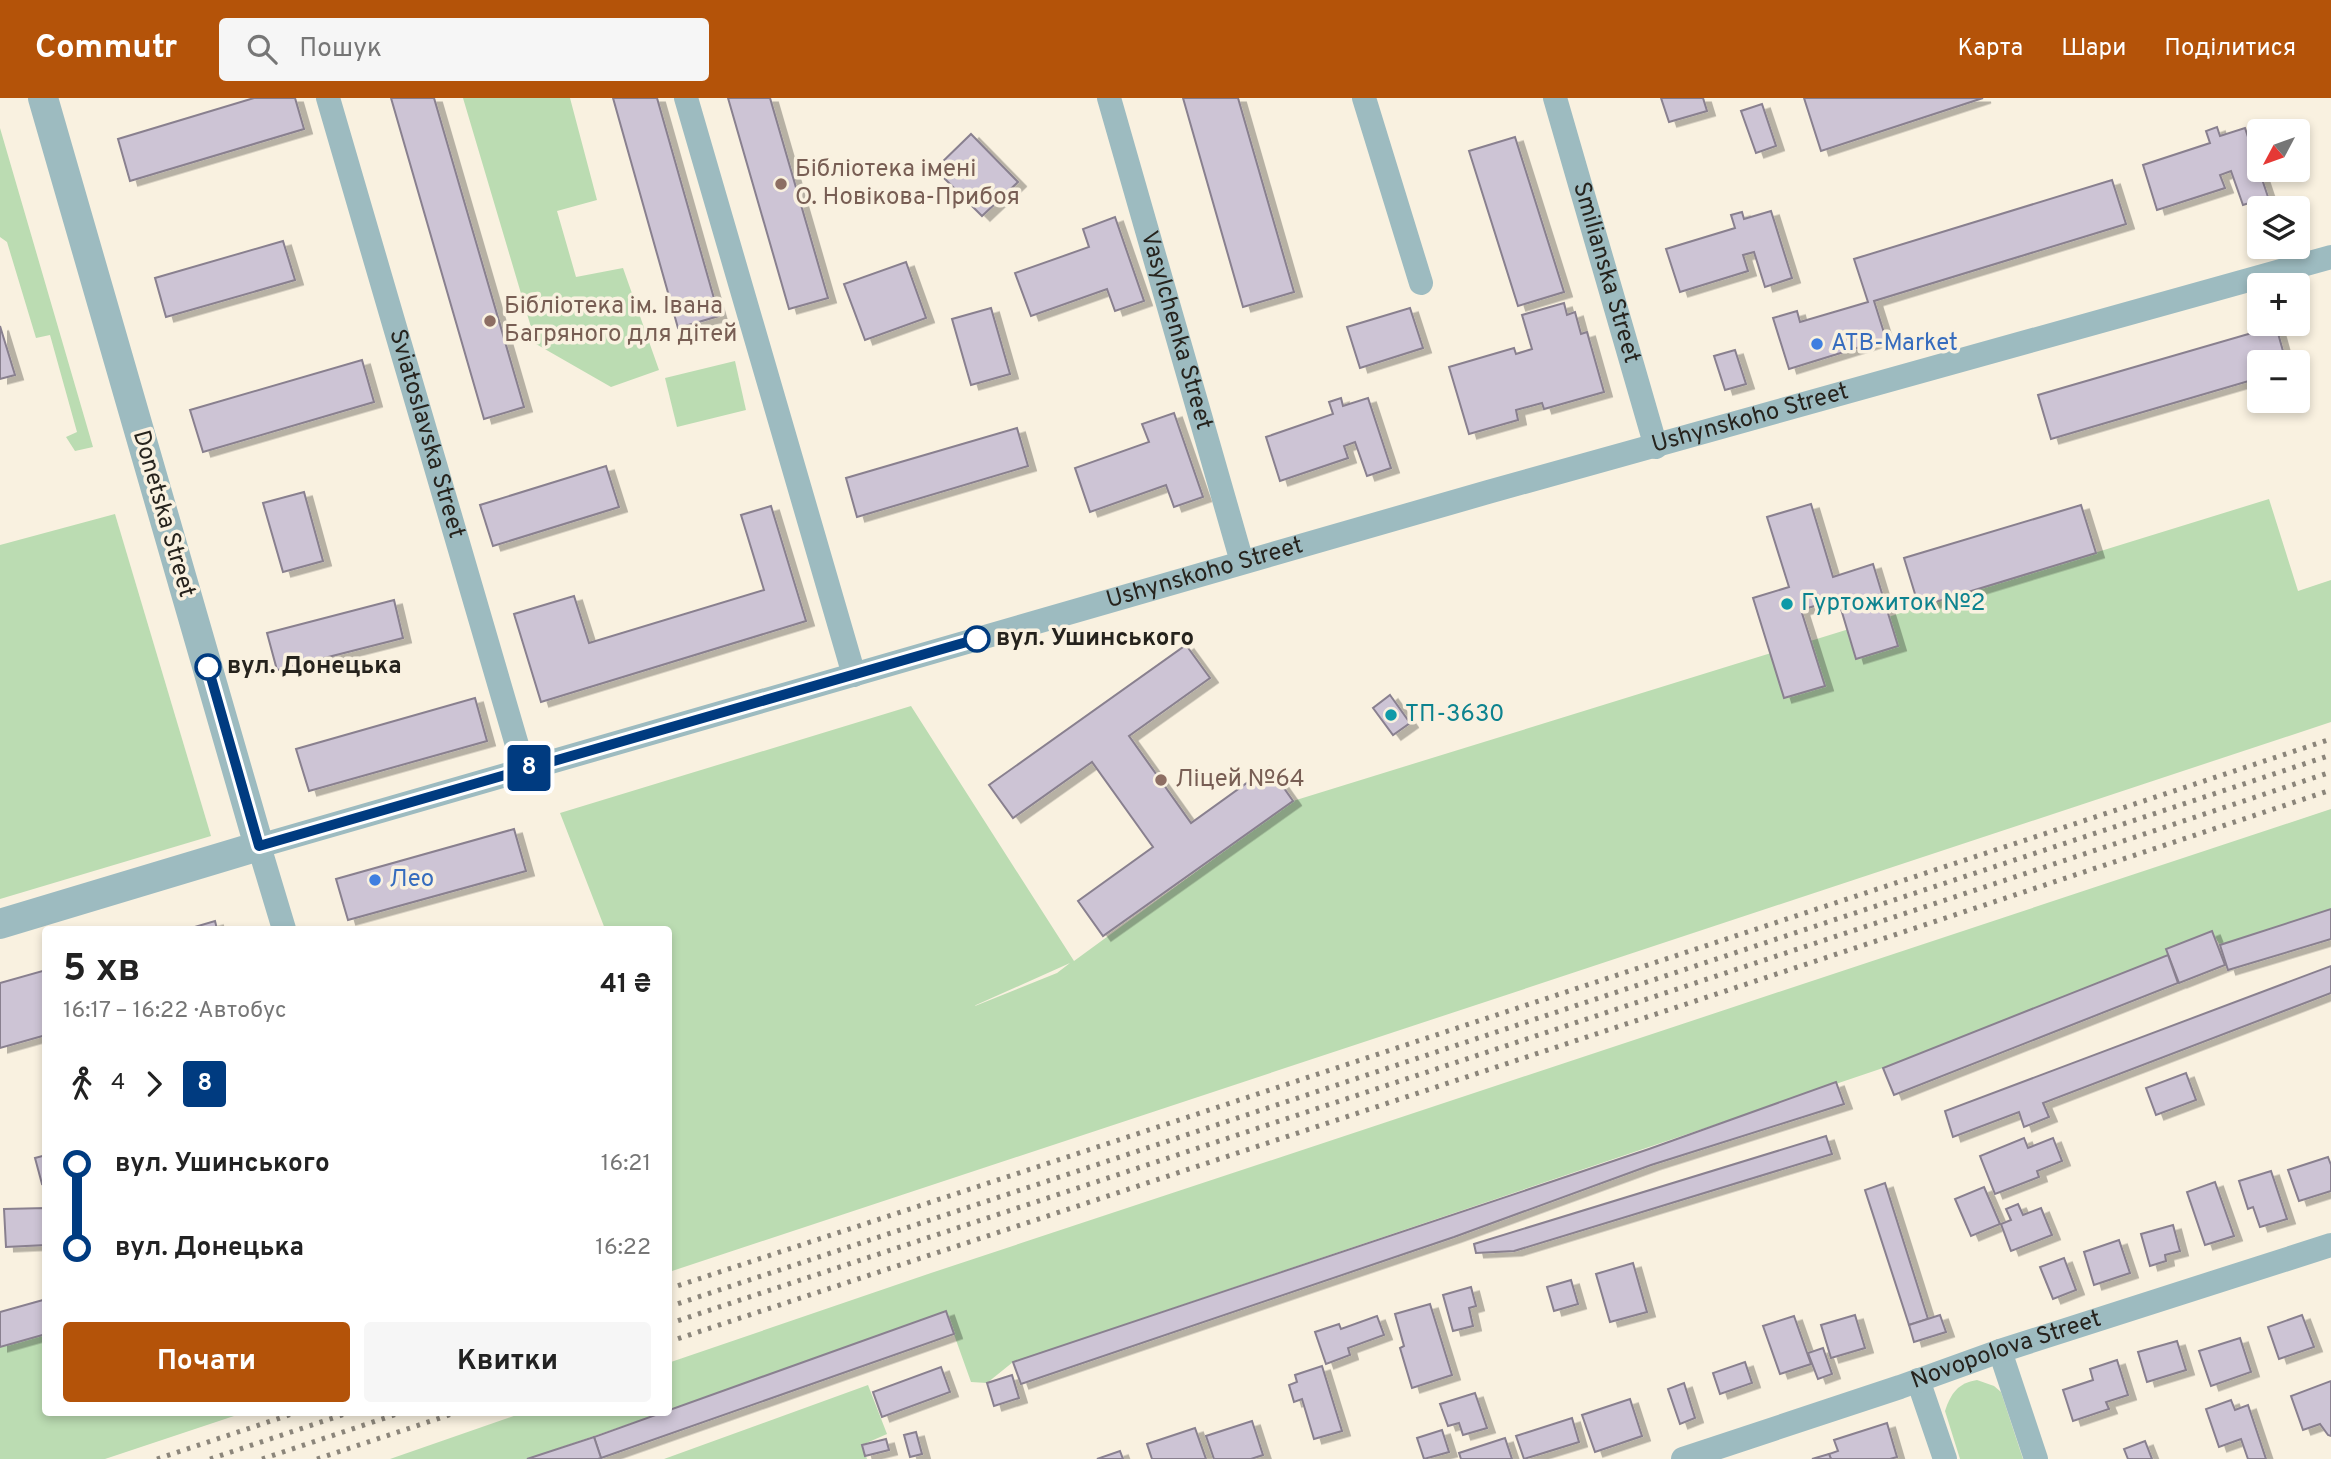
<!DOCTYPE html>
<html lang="uk">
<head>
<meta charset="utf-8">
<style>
  body { margin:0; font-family:Overpass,sans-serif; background:#f6f6f6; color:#222; height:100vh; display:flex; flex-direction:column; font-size:26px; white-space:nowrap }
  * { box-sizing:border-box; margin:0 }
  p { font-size:23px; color:#767676 }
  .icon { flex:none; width:38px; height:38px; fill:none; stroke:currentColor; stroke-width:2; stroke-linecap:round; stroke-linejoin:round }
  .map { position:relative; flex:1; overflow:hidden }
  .side { position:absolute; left:42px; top:828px; width:630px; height:490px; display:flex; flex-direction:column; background:#fff; border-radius:7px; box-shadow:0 4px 10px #0003 }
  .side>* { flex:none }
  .badge { padding:0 14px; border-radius:5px; font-size:24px; line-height:46px }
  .needle { width:46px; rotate:229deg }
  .controls { position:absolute; left:2247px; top:21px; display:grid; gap:14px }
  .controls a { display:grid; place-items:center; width:63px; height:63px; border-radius:7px; background:#fff; box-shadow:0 4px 10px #0003; font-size:35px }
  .map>.badge { position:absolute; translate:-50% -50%; box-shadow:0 0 0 4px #fff }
  .legs { display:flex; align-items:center; gap:10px; height:77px; padding:0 21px; font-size:23px }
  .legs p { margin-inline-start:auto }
  .head { display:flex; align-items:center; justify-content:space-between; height:119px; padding:0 21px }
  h1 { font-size:38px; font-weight:700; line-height:52px }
  .cta { display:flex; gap:14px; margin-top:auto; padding:14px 21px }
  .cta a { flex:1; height:80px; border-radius:7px; background:#b45309; color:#fff; font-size:28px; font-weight:700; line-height:80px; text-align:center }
  .cta a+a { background:#f6f6f6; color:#222 }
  ul { padding:0 21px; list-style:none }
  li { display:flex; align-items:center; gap:24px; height:84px; font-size:26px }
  li i { display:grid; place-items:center; width:10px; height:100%; margin:0 9px; background:currentColor }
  li i::after { content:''; width:18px; height:18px; margin:-9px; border:5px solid; border-radius:50%; background:#fff }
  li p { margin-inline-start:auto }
  li:first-child i { background:linear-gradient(#0000 50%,currentColor 0) }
  li:last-child i { background:linear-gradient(currentColor 50%,#0000 0) }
  header { display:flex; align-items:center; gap:42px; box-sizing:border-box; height:98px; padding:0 35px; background:#b45309; color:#fff }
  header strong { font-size:33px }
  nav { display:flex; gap:38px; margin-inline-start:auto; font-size:24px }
  .search { width:490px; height:63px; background:#f6f6f6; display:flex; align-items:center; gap:18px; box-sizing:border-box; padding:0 24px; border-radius:7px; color:#767676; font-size:26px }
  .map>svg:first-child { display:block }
  .green { fill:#bbdcb2; fill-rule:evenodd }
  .building { fill:#cdc4d5; stroke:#89808f; stroke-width:2; filter:url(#shadow) }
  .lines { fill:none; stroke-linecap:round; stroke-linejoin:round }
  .minor { stroke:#9dbbc0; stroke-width:24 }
  .tertiary { stroke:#9dbbc0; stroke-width:30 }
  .rail { stroke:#8b857a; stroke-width:5; stroke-dasharray:3.5 7; stroke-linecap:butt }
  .line-1-casing { stroke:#fff; stroke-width:16 }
  .line-1 { stroke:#003b80; stroke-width:10 }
  .education-dot { fill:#8d6e63; stroke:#f9f1e0; stroke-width:2.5 }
  .shop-dot { fill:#3f7fe0; stroke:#f9f1e0; stroke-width:2.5 }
  .culture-dot { fill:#0f9aa8; stroke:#f9f1e0; stroke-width:2.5 }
  .stop-1-dot { fill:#fff; stroke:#003b80; stroke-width:3.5 }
  .labels { text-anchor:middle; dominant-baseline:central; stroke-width:7; stroke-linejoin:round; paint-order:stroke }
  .education-label { font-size:24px; fill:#785e54; stroke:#f9f1e0; text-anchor:start }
  .street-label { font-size:24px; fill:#26231d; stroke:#f9f1e0 }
  .shop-label { font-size:24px; fill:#366cbe; stroke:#f9f1e0; text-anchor:start }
  .culture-label { font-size:24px; fill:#0d838f; stroke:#f9f1e0; text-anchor:start }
  .stop-label { font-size:24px; font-weight:bold; fill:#26231d; stroke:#f9f1e0; text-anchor:start }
</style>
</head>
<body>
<header>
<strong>Commutr</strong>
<div class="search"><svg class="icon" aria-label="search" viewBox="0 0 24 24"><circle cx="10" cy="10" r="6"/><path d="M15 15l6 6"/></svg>Пошук</div>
<nav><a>Карта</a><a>Шари</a><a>Поділитися</a></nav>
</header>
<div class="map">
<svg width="2331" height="1361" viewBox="0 0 2331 1361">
  <defs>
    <filter id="shadow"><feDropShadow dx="8" dy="4.5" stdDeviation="0" flood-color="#0004"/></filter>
  </defs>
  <rect width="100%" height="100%" fill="#f9f1e0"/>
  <g class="green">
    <path d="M463 0H570L597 102 557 113 576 179 623 170 659 272 611 289 536 246Z"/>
    <path d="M0 30 93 349 75 353 66 339 77 334 50 237 36 240 7 144 0 139Z"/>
    <path d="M735 263 746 312 677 329 665 280Z"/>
    <path d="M2269 401 2298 493 2331 482V624L669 1174 668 831H605L560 715 911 608 1074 863 1293 703ZM1070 865 1057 875 975 908 976 907Z"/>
    <path d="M115 416 211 738 0 801V447Z"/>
    <path d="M2331 711V811L2220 847 2211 833 2166 851 2168 857 1883 970 1013 1264 987 1285 971 1284 946 1214 669 1313 668 1265 931 1175Z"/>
    <path d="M45 1229 46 1314H246L105 1361H0V1249Z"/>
    <path d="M1977 1282 1994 1288 2001 1294 2023 1361H1960L1945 1313C1951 1295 1958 1285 1977 1282Z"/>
    <path d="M868 1287 887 1336 862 1347 867 1361H664Z"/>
    <path d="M525 1314H664L527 1361H390Z"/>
  </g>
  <g class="building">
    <path d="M254 0H295L304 31 130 83 118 41Z"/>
    <path d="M391 0H434L524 309 484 321Z"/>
    <path d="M613 0H657L719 218 678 230Z"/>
    <path d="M728 0H770L828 200 789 211Z"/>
    <path d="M1183 0H1238L1294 194 1243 209Z"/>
    <path d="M1661 0H1703L1707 13 1669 24Z"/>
    <path d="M1804 0H1983L1821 53Z"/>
    <path d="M1762 6 1776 48 1756 55 1741 13Z"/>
    <path d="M2217 29 2220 38 2245 30 2268 99 2243 107 2231 73 2220 77 2225 90 2157 112 2143 67 2210 45 2206 33Z"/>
    <path d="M971 36 1018 84 982 118 935 71Z"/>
    <path d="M1515 39 1564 194 1518 208 1469 53Z"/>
    <path d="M2112 82 2126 126 1874 203 1886 241 1789 271 1773 220 1797 213 1800 224 1868 204 1854 161Z"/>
    <path d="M1771 113 1792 180 1765 189 1754 154 1743 157 1748 173 1680 194 1666 151 1735 130 1731 117 1742 114 1744 121Z"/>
    <path d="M1115 119 1144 203 1115 213 1107 191 1031 218 1015 175 1089 149 1083 131Z"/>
    <path d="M283 143 295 182 166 219 155 180Z"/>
    <path d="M906 164 926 220 865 242 844 186Z"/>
    <path d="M1564 205 1567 217 1575 214 1581 236 1587 234 1604 294 1544 311 1542 305 1516 312 1518 322 1469 336 1449 269 1514 250 1516 256 1532 251 1522 217Z"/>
    <path d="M991 210 1010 276 971 287 952 221Z"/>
    <path d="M1410 210 1423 250 1360 270 1347 229Z"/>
    <path d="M0 228 15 277 0 281Z"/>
    <path d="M2276 228 2286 264H2259V280L2051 341 2038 297Z"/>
    <path d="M1735 252 1746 286 1725 292 1714 258Z"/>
    <path d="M362 262 374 304 203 354 190 312Z"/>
    <path d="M1341 300 1343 308 1368 300 1391 370 1367 378 1355 344 1344 348 1348 360 1280 383 1266 339 1333 316 1329 304Z"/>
    <path d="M1174 315 1203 399 1174 409 1166 387 1090 414 1075 370 1149 344 1142 326Z"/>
    <path d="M1017 330 1028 368 857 419 846 380Z"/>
    <path d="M606 368 619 409 493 448 480 407Z"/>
    <path d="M304 394 323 463 283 474 263 405Z"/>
    <path d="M1811 406 1833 479 1873 466 1898 548 1856 561 1838 501 1801 512 1825 588 1784 600 1753 500 1789 489 1767 419Z"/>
    <path d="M2081 407 2096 455 1919 509 1904 460Z"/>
    <path d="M771 408 806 523 541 604 514 516 574 498 589 545 764 492 741 417Z"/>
    <path d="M394 502 403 540 277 572 267 535Z"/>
    <path d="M1186 547 1210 580 1129 638 1191 725 1269 669 1293 703 1103 838 1078 803 1153 749 1092 664 1013 720 989 687Z"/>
    <path d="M1390 597 1410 625 1393 637 1373 610Z"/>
    <path d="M475 600 487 643 309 693 296 651Z"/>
    <path d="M514 731 526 773 348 822 336 781Z"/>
    <path d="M2331 811V841L2228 872 2220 847Z"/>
    <path d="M215 823 217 831H188Z"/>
    <path d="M2212 833 2225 867 2179 885 2166 851Z"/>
    <path d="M2168 857 2178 885 1894 997 1883 970Z"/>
    <path d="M2331 868V895L2043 1005 2049 1019 2024 1029 2019 1014 1953 1039 1945 1013Z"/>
    <path d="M46 872V937L0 950V885Z"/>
    <path d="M2186 975 2196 1002 2156 1017 2146 990Z"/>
    <path d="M1836 984 1844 1006 1651 1067 1454 1139 1021 1286 1013 1264 1649 1051Z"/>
    <path d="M1826 1038 1832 1056 1514 1153 1476 1155 1474 1146Z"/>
    <path d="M2024 1040 2028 1050 2053 1040 2062 1063 2037 1073 2039 1079 1995 1096 1980 1058Z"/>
    <path d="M46 1057V1085L42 1086 35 1060Z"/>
    <path d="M2328 1059 2331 1067V1093L2299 1103 2288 1072Z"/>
    <path d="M2271 1073 2287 1121 2260 1129 2253 1109 2248 1111 2239 1083Z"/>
    <path d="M2215 1084 2234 1138 2205 1147 2187 1094Z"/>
    <path d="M1885 1085 1928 1221 1909 1227 1865 1092Z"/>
    <path d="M1984 1089 2000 1126 1971 1138 1955 1101Z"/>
    <path d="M2018 1106 2023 1117 2041 1110 2052 1137 2011 1153 2001 1126 2011 1122 2006 1111Z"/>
    <path d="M46 1110V1147L6 1149 4 1111Z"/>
    <path d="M2173 1127 2180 1153 2165 1157 2166 1163 2150 1168 2141 1136Z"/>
    <path d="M2119 1142 2130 1175 2094 1187 2084 1154Z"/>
    <path d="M2064 1160 2076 1192 2053 1201 2040 1169Z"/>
    <path d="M1633 1165 1647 1214 1610 1224 1596 1176Z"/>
    <path d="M1571 1182 1578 1206 1554 1213 1547 1189Z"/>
    <path d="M1471 1189 1476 1208 1469 1210 1473 1228 1453 1233 1443 1197Z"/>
    <path d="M43 1202 46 1211V1236L0 1249V1214Z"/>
    <path d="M1430 1206 1452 1277 1412 1290 1400 1250 1404 1248 1395 1216Z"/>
    <path d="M946 1213 954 1236 601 1360 594 1339Z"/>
    <path d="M1855 1217 1865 1250 1831 1260 1821 1227Z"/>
    <path d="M1940 1217 1946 1234 1914 1244 1909 1227Z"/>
    <path d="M2302 1217 2314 1249 2279 1261 2268 1229Z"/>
    <path d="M1377 1218 1384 1237 1348 1250 1350 1257 1326 1266 1315 1234 1339 1226 1341 1231Z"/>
    <path d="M1794 1218 1811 1266 1780 1276 1763 1228Z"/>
    <path d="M2240 1240 2251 1274 2211 1288 2199 1253Z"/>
    <path d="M2177 1243 2186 1272 2147 1284 2138 1254Z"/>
    <path d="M1823 1250 1832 1276 1818 1281 1808 1255Z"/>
    <path d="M2117 1262 2128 1297 2106 1304 2109 1311 2073 1323 2063 1292 2093 1282 2090 1271Z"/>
    <path d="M1745 1264 1752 1285 1720 1296 1713 1275Z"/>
    <path d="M1322 1268 1342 1333 1314 1341 1302 1301 1294 1304 1289 1287 1297 1284 1295 1277Z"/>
    <path d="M941 1269 950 1294 882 1319 873 1294Z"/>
    <path d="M1012 1277 1019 1300 994 1308 987 1285Z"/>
    <path d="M2331 1283V1338L2328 1337 2320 1326 2303 1332 2291 1298Z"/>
    <path d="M1684 1285 1695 1320 1680 1326 1668 1291Z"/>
    <path d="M1475 1295 1487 1330 1463 1337 1459 1325 1448 1328 1440 1306Z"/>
    <path d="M1630 1301 1642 1338 1595 1354 1582 1317Z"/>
    <path d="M2231 1302 2235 1312 2248 1307 2266 1361H2248L2241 1341 2219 1349 2206 1311Z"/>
    <path d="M1572 1320 1579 1344 1524 1361 1516 1338Z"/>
    <path d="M1252 1323 1263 1357 1251 1361H1214L1206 1338Z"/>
    <path d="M1887 1325 1897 1359 1890 1361H1831L1829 1356 1838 1353 1834 1342Z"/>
    <path d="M1195 1330 1206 1361H1152L1147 1346Z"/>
    <path d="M1442 1332 1449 1354 1424 1361 1417 1340Z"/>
    <path d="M916 1334 922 1356 910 1359 904 1337Z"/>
    <path d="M594 1339 601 1360 598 1361H527Z"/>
    <path d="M1505 1340 1512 1361H1461L1459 1355Z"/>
    <path d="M886 1341 889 1352 865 1358 862 1347Z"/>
    <path d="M2145 1343 2152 1361H2128L2124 1351Z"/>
    <path d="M1120 1353 1123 1361H1097Z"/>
    <path d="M1829 1356 1831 1361H1812Z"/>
  </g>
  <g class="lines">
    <g class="minor">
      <path id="s1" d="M328 0 524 671"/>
      <path d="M686 0 854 577"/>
      <path id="s2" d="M1109 0 1242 464"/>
      <path d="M1364 0 1421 185"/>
      <path id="s3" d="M1555 0 1656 349"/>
      <path id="s4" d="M284 831 259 748 1488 394 2331 159"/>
      <path d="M2000 1253 2036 1361"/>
      <path d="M1918 1282 1945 1361"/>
      <path id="s5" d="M1683 1361 1900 1289 2000 1253 2331 1147"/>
    </g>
    <path class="tertiary" d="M0 826 259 748 43 0"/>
    <g class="rail">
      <path d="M668 1191 2331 641"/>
      <path d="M668 1209 2331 657"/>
      <path d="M668 1226 2331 674"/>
      <path d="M668 1244 2331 692"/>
      <path d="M157 1361 298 1314"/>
      <path d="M210 1361 351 1314"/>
      <path d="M262 1361 403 1314"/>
      <path d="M317 1361 458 1314"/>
    </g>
  </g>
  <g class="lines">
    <defs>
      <path id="line-1" d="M208 569 259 748 977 541"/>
    </defs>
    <use href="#line-1" class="line-1-casing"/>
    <use href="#line-1" class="line-1"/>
  </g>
  <g class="education-dot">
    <circle cx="781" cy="86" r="7"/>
    <circle cx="490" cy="223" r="7"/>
    <circle cx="1161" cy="682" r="7"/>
  </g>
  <g class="shop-dot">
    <circle cx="1817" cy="246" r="7"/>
    <circle cx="375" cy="782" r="7"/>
  </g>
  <g class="culture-dot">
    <circle cx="1787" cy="506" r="7"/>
    <circle cx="1391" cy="617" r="7"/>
  </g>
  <g class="stop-1-dot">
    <circle cx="977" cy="541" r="12"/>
    <circle cx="208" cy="569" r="12"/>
  </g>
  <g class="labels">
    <g class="education-label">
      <text x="795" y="72">Бібліотека імені<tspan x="795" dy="28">О. Новікова-Прибоя</tspan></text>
      <text x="504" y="209">Бібліотека ім. Івана<tspan x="504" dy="28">Багряного для дітей</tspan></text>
      <text x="1175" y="682">Ліцей №64</text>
    </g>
    <g class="street-label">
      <text stroke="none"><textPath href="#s3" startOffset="182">Smilianska Street</textPath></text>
      <text stroke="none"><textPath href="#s2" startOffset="242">Vasylchenka Street</textPath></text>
      <text stroke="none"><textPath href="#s4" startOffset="1638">Ushynskoho Street</textPath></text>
      <text stroke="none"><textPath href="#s1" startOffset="350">Sviatoslavska Street</textPath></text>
      <text transform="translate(163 416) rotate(74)">Donetska Street</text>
      <text stroke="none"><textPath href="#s4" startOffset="1071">Ushynskoho Street</textPath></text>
      <text stroke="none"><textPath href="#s5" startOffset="341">Novopolova Street</textPath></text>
    </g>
    <g class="shop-label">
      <text x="1831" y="246">ATB-Market</text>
      <text x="389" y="782">Лео</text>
    </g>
    <g class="culture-label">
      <text x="1801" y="506">Гуртожиток №2</text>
      <text x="1405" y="617">ТП-3630</text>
    </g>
    <g class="stop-label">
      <text x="996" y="541">вул. Ушинського</text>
      <text x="227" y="569">вул. Донецька</text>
    </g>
  </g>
</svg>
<div class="controls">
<a><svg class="needle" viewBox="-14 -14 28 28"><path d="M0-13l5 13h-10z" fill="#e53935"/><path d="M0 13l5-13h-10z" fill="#767676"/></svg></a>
<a><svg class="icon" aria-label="layers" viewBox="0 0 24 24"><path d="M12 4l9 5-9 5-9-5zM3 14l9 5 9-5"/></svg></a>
<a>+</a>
<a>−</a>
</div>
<b class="badge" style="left:529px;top:670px;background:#003b80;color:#fff">8</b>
<section class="side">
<div class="head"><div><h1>5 хв</h1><p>16:17 – 16:22 · Автобус</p></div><b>41 ₴</b></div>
<div class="legs"><svg class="icon" aria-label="walk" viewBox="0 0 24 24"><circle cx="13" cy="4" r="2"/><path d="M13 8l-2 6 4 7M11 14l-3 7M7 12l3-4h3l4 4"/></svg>4<svg class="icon" aria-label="forward" viewBox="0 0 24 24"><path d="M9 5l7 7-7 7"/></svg><b class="badge" style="background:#003b80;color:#fff">8</b></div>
<ul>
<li><i style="color:#003b80"></i><b>вул. Ушинського</b><p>16:21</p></li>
<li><i style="color:#003b80"></i><b>вул. Донецька</b><p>16:22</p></li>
</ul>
<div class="cta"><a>Почати</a><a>Квитки</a></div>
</section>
</div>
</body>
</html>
